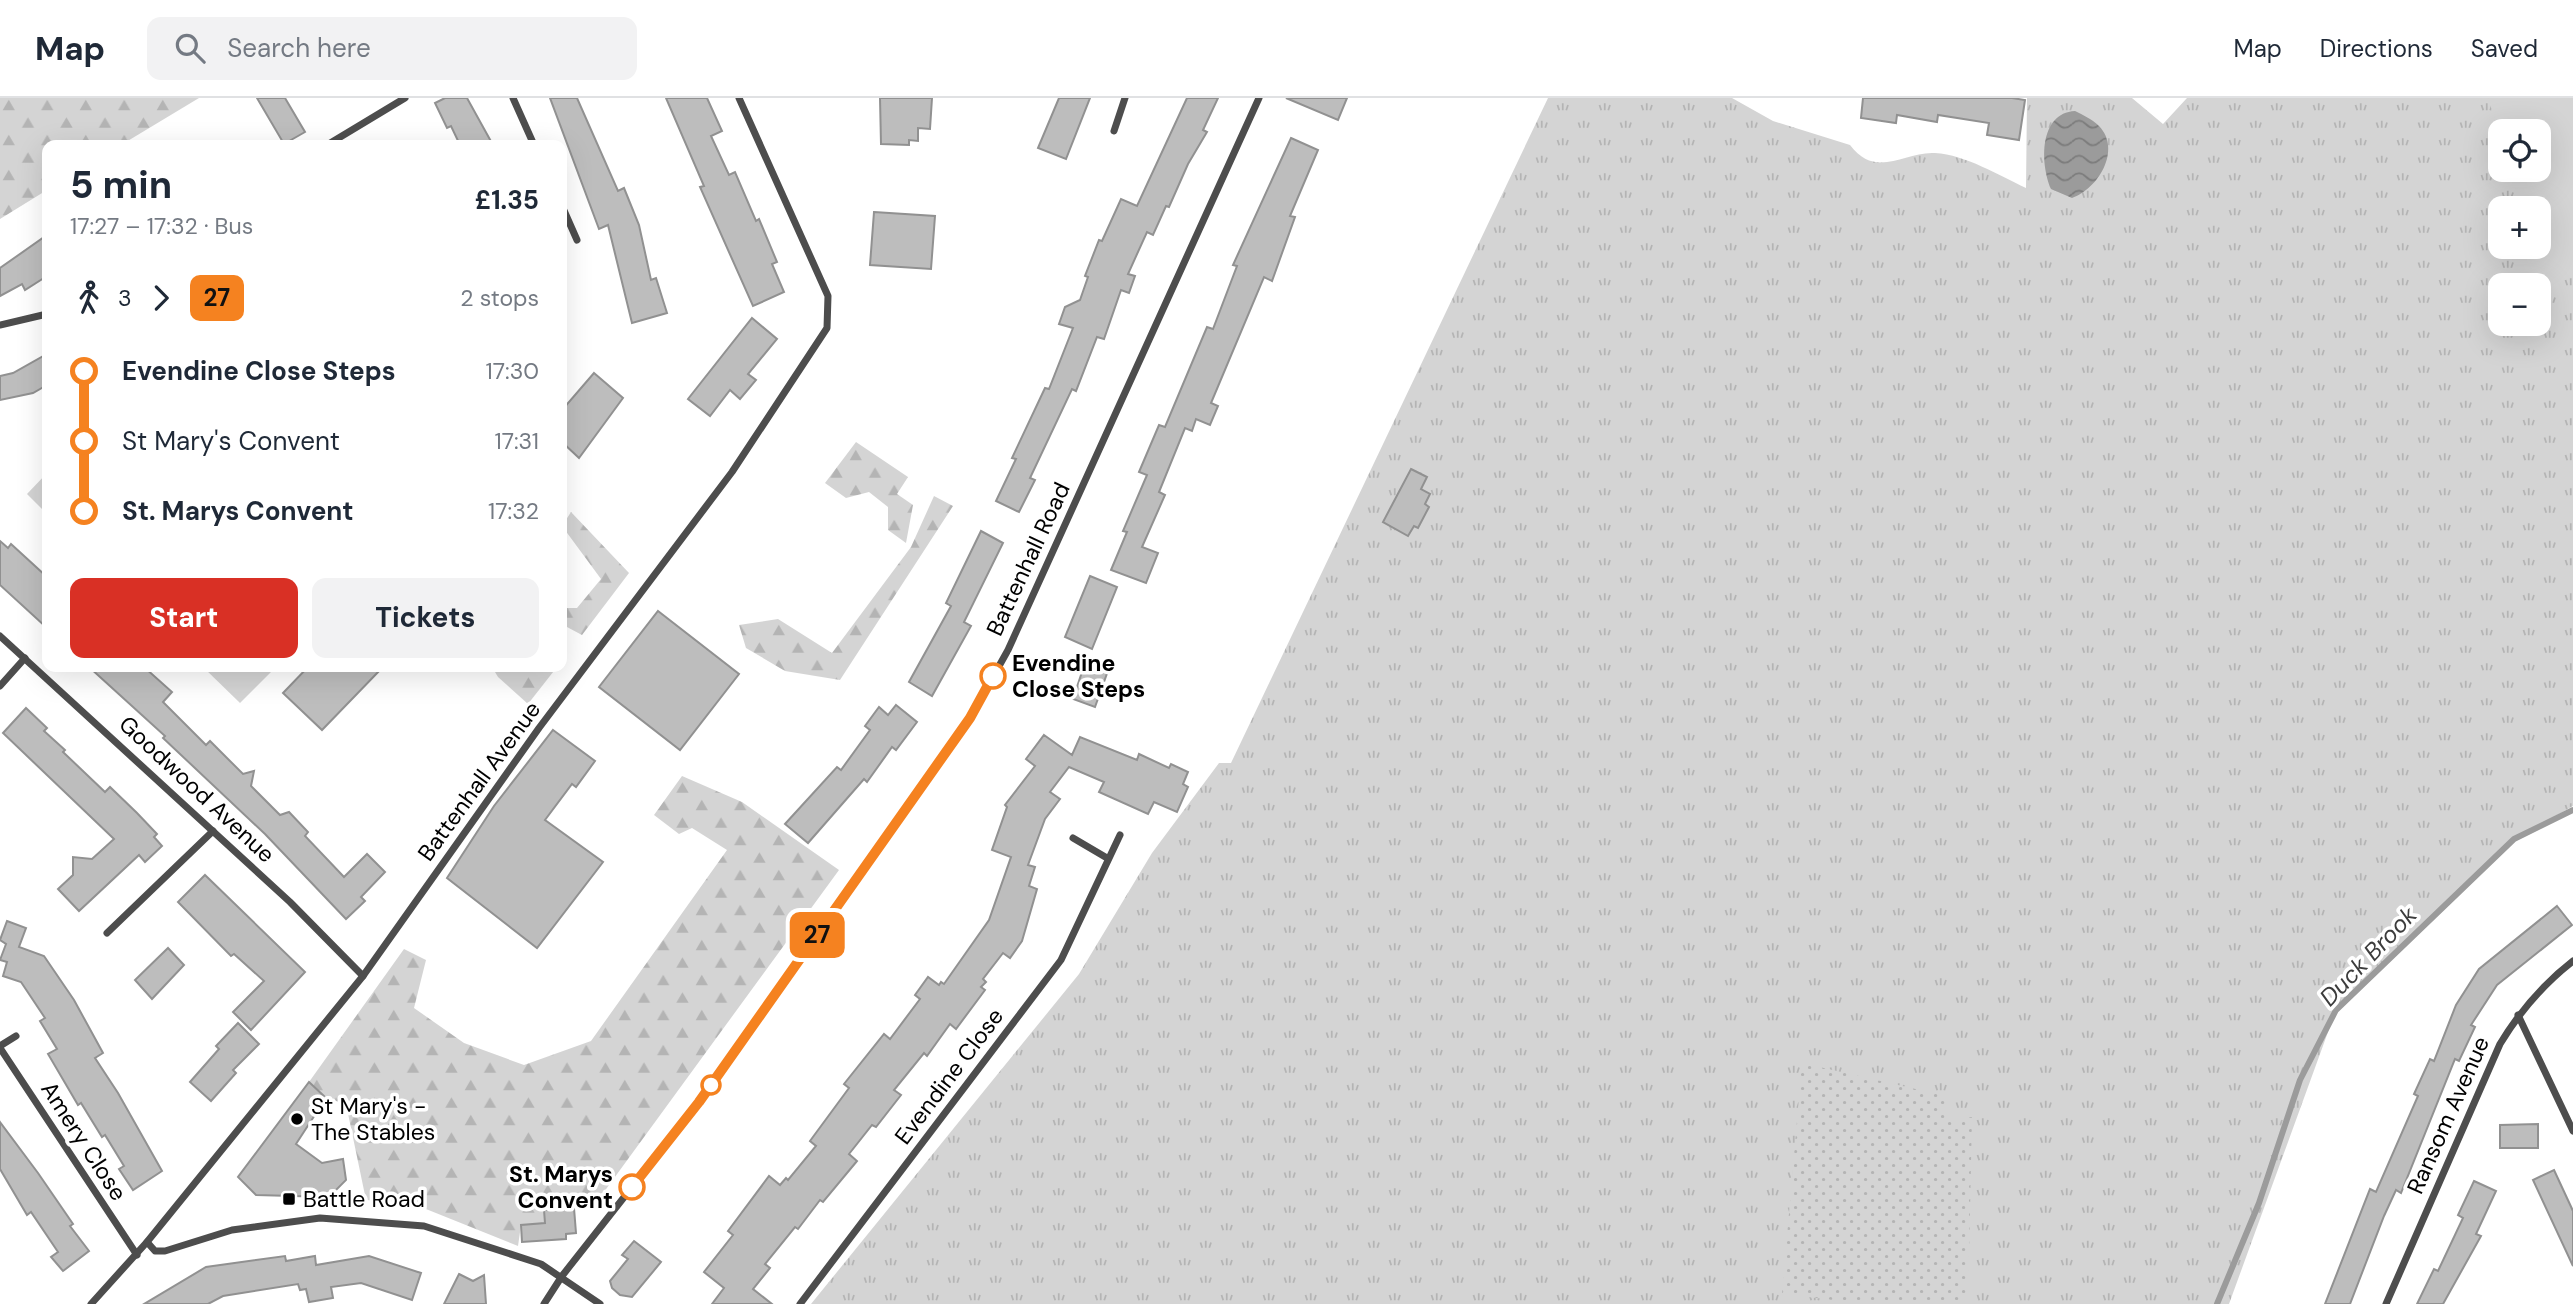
<!DOCTYPE html>
<html lang="en">
<head>
<meta charset="utf-8">
<style>
  body { margin:0; font-family:"DM Sans",sans-serif; background:#f2f2f3; color:#1f2937; height:100vh; display:flex; flex-direction:column; font-size:26px; white-space:nowrap }
  * { box-sizing:border-box; margin:0 }
  p { font-size:23px; color:#747a83 }
  .icon { flex:none; width:38px; height:38px; fill:none; stroke:currentColor; stroke-width:2; stroke-linecap:round; stroke-linejoin:round }
  .map { position:relative; flex:1; overflow:hidden }
  .sheet { position:absolute; left:42px; top:42px; width:525px; height:532px; display:flex; flex-direction:column; background:#fff; border-radius:14px; box-shadow:0 7px 28px #0002 }
  .sheet>* { flex:none }
  .badge { padding:0 14px; border-radius:10px; font-size:24px; line-height:46px }
  .controls { position:absolute; left:2488px; top:21px; display:grid; gap:14px }
  .controls a { display:grid; place-items:center; width:63px; height:63px; border-radius:14px; background:#fff; box-shadow:0 7px 28px #0002; font-size:35px }
  .map>.badge { position:absolute; translate:-50% -50%; box-shadow:0 0 0 4px #fff }
  .legs { display:flex; align-items:center; gap:10px; height:77px; padding:0 28px; font-size:23px }
  .legs p { margin-inline-start:auto }
  .overview { display:flex; align-items:center; justify-content:space-between; height:119px; padding:0 28px }
  h1 { font-size:38px; font-weight:700; line-height:52px }
  .action { display:flex; gap:14px; margin-top:auto; padding:14px 28px }
  .action a { flex:1; height:80px; border-radius:14px; background:#d93025; color:#fff; font-size:28px; font-weight:700; line-height:80px; text-align:center }
  .action a+a { background:#f2f2f3; color:#1f2937 }
  ul { padding:0 28px; list-style:none }
  li { display:flex; align-items:center; gap:24px; height:70px; font-size:26px }
  li i { display:grid; place-items:center; width:10px; height:100%; margin:0 9px; background:currentColor }
  li i::after { content:''; width:18px; height:18px; margin:-9px; border:5px solid; border-radius:50%; background:#fff }
  li p { margin-inline-start:auto }
  li:first-child i { background:linear-gradient(#0000 50%,currentColor 0) }
  li:last-child i { background:linear-gradient(currentColor 50%,#0000 0) }
  header { display:flex; align-items:center; gap:42px; box-sizing:border-box; height:98px; padding:0 35px; background:#fff; border-bottom:2px solid #e0e1e3 }
  header strong { font-size:33px }
  nav { display:flex; gap:38px; margin-inline-start:auto; font-size:24px }
  .search { width:490px; height:63px; background:#f2f2f3; display:flex; align-items:center; gap:18px; box-sizing:border-box; padding:0 24px; border-radius:14px; color:#747a83; font-size:26px }
  .map>svg:first-child { display:block }
  .grass { fill:url(#grass-tufts); fill-rule:evenodd }
  .forest { fill:url(#forest-firs) }
  .garden { fill:url(#garden-dots) }
  .pitch { fill:#d4d4d4 }
  .water { fill:url(#water-waves) }
  .lines { fill:none; stroke-linecap:round; stroke-linejoin:round }
  .stream { stroke:#9b9b9b; stroke-width:6 }
  .building { fill:#bdbdbd; stroke:#919191; stroke-width:2 }
  .minor { stroke:#4d4d4d; stroke-width:7 }
  .line-1-casing { stroke:#fff; stroke-width:16 }
  .line-1 { stroke:#f58220; stroke-width:10 }
  .stop-1-dot { fill:#fff; stroke:#f58220; stroke-width:3.5 }
  .poi-dot { fill:#000; stroke:#fff; stroke-width:2.5 }
  .labels { text-anchor:middle; dominant-baseline:central; stroke-width:7; stroke-linejoin:round; paint-order:stroke }
  .street-label { font-size:23px; fill:#000; stroke:#fff }
  .stop-label { font-size:23px; font-weight:bold; fill:#000; stroke:#fff; text-anchor:start }
  .poi-label { font-size:23px; fill:#000; stroke:#fff; text-anchor:start }
  .water-label { font-size:24px; font-style:italic; fill:#3c3c3c; stroke:#fff }
</style>
</head>
<body>
<header>
<strong>Map</strong>
<div class="search"><svg class="icon" aria-label="search" viewBox="0 0 24 24"><circle cx="10" cy="10" r="6"/><path d="M15 15l6 6"/></svg>Search here</div>
<nav><a>Map</a><a>Directions</a><a>Saved</a></nav>
</header>
<div class="map">
<svg width="2573" height="1206" viewBox="0 0 2573 1206">
  <defs>
    <pattern id="grass-tufts" width="24" height="20" patternUnits="userSpaceOnUse" patternTransform="scale(1.75)"><rect width="24" height="20" fill="#d4d4d4"/><path d="M3 7l-1-3M5 7V3M7 7l1-3M15 17l-1-3M17 17v-4M19 17l1-3" fill="none" stroke="#b4b4b4"/></pattern>
    <pattern id="forest-firs" width="22" height="20" patternUnits="userSpaceOnUse" patternTransform="scale(1.75)"><rect width="22" height="20" fill="#d4d4d4"/><path d="M5 1l3.5 6h-7zM16 11l3.5 6h-7z" fill="#b4b4b4"/></pattern>
    <pattern id="garden-dots" width="8" height="8" patternUnits="userSpaceOnUse" patternTransform="scale(1.75)"><rect width="8" height="8" fill="#d4d4d4"/><path d="M2 2h.1M6 6h.1" fill="none" stroke="#b4b4b4" stroke-width="1.8" stroke-linecap="round"/></pattern>
    <pattern id="water-waves" width="16" height="10" patternUnits="userSpaceOnUse" patternTransform="scale(1.75)"><rect width="16" height="10" fill="#9b9b9b"/><path d="M0 5q4-4 8 0t8 0" fill="none" stroke="#7c7c7c"/></pattern>
  </defs>
  <rect width="100%" height="100%" fill="#fff"/>
  <path class="grass" d="M1548 0H1732L1773 23 1850 47C1876 82 1905 53 1935 55 1966 57 1998 77 2026 90L2027 0H2132L2163 26 2187 0H2573V708L2514 741 2336 912 2229 1206H811L1079 876 1152 755 1219 665H1231ZM2501 33H2539V72H2501ZM2501 110H2539V149H2501ZM2501 187H2539V226H2501Z"/>
  <g class="forest">
    <path d="M0 0H199L121 47H47V92L0 121Z"/>
    <path d="M856 344 908 379 897 396 913 407 906 445 888 432V409L869 394 846 400 825 385Z"/>
    <path d="M934 398 953 408 840 582 785 573 746 550 739 527 778 521 832 555 911 449Z"/>
    <path d="M571 414 629 475 582 537 567 529 562 530V510H577L601 481 562 428Z"/>
    <path d="M492 569H557L528 606 498 579Z"/>
    <path d="M682 678 742 704 839 772 593 1109 544 1112 545 1125 521 1127 518 1148 411 1105 366 1102 346 1006 326 1000 309 984 404 851 426 862 414 910 464 945 524 967 591 943 727 752 692 730 679 736 654 717Z"/>
  </g>
  <path class="garden" d="M1802 965 1946 998 1948 1022 1972 1019 1968 1206H1867L1782 1196Z"/>
  <g class="pitch">
    <path d="M2488 0H2573V169L2543 178 2534 149H2539V110H2522L2510 72H2539V33H2501V41Z"/>
    <path d="M47 375V416L27 396Z"/>
    <path d="M203 569H276L240 605Z"/>
  </g>
  <path class="water" d="M2075 13C2083 17 2092 21 2099 28 2122 52 2098 91 2072 100L2051 91C2040 65 2039 15 2075 13Z"/>
  <g class="lines">
    <path class="stream" d="M2217 1206 2259 1105 2300 982 2336 912 2514 741 2573 712"/>
  </g>
  <g class="building">
    <path d="M257 0H285L305 34 284 46Z"/>
    <path d="M445 0H467L493 47H460L451 28 447 30 435 5Z"/>
    <path d="M550 0H577L618 93 624 90 639 127 651 182 656 180 667 215 632 225 608 127 599 131Z"/>
    <path d="M666 0H707L722 33 711 38 729 77 735 74 756 123 759 121 777 164 772 166 784 194 753 208 700 89 704 88Z"/>
    <path d="M880 0H932L930 31 918 30V43L909 42V47L881 46Z"/>
    <path d="M1059 0H1090L1066 61 1038 50Z"/>
    <path d="M1187 0H1218L1203 32 1207 34 1188 66 1169 109 1166 108 1153 137 1147 134 1128 176 1135 178 1129 195 1121 192 1104 241 1097 239 1076 293 1072 291 1030 380 1035 382 1019 414 996 403 1016 361 1012 360 1045 290 1049 291 1073 230 1059 226 1065 209 1080 202 1088 179 1085 178 1099 142 1102 143 1121 101 1137 108Z"/>
    <path d="M1286 0H1347L1338 22Z"/>
    <path d="M1863 0H2012L2025 2 2019 42 1987 37 1989 25 1938 17 1937 24 1897 17 1896 25 1861 20Z"/>
    <path d="M1291 40 1318 52 1290 118 1295 119 1272 183 1264 179 1211 305 1218 308 1210 327 1196 321 1192 333 1185 330 1159 394 1165 397 1142 449 1158 455 1146 485 1111 472 1127 434 1123 433 1147 377 1139 374 1159 327 1165 329 1207 229 1213 231 1237 168 1233 167Z"/>
    <path d="M874 114 935 118 931 171 870 167Z"/>
    <path d="M47 137V178L25 192 22 186 0 198V170Z"/>
    <path d="M752 220 777 241 748 276 756 282 740 301 730 292 710 318 688 301Z"/>
    <path d="M47 256V287L33 295 0 302V278L13 275Z"/>
    <path d="M594 275 623 300 579 360 562 344V312Z"/>
    <path d="M1411 371 1427 379 1421 391 1430 396 1425 406 1429 409 1418 430 1414 428 1408 438 1383 424Z"/>
    <path d="M981 433 1003 445 964 524 971 528 932 598 909 584 951 508 946 505Z"/>
    <path d="M0 443 8 450 11 446 47 479V530L0 487Z"/>
    <path d="M1090 478 1117 489 1092 551 1065 539Z"/>
    <path d="M658 513 739 576 680 652 599 589Z"/>
    <path d="M1087 559 1110 567 1095 609 1073 601Z"/>
    <path d="M89 569H144L172 594 163 604 206 647 210 643 243 676 254 673 251 688 280 717 289 714 308 734 305 738 344 779 367 756 385 774 361 799 365 803 346 821 265 736 163 640 165 638Z"/>
    <path d="M308 569H383L322 632 283 595Z"/>
    <path d="M896 607 917 624 896 652 892 649 867 684 864 681 808 745 785 726 837 669 841 672 870 632 865 628 879 609 888 617Z"/>
    <path d="M26 610 47 630 44 633 65 652 63 654 105 694 110 689 137 715 157 736 154 739 162 748 145 764 139 757 79 813 58 791 73 777V759L92 761 114 741 3 635Z"/>
    <path d="M553 632 595 663 576 689 572 686 545 722 603 764 537 850 447 780 494 708Z"/>
    <path d="M1044 637 1072 657 1080 639 1137 662 1139 656 1169 670 1171 666 1188 674 1183 686 1188 689 1177 714 1154 704 1148 716 1099 694 1104 684 1069 669 1050 694 1060 701 1045 721 1028 767 1035 769 1029 788 1037 791 1022 843 1010 860 1003 855 983 881 986 884 981 889 985 892 956 931 950 926 927 958 924 955 894 992 901 997 876 1029 872 1027 849 1056 857 1063 823 1104 820 1102 798 1131 795 1129 765 1166 770 1170 753 1191 772 1206H712L724 1190 704 1174 733 1137 728 1133 769 1078 780 1087 786 1080 788 1082 816 1048 810 1043 849 990 844 986 884 936 890 941 920 901 915 897 928 879 939 887 941 884 944 886 989 822 1011 759 992 752 1007 709 1005 707 1035 668 1026 661Z"/>
    <path d="M205 777 305 874 251 932 233 914 264 883 234 856 231 858 178 804Z"/>
    <path d="M2557 808 2572 827 2497 887 2471 927 2475 929 2459 963 2455 961 2401 1095 2396 1092 2384 1118 2350 1206H2325L2370 1091 2376 1094 2418 998 2414 996 2430 961 2434 963 2456 907 2479 871Z"/>
    <path d="M7 823 26 830 19 849 44 858 74 902 103 955 95 960 118 995 162 1073 133 1092 119 1071 124 1068 105 1037 102 1039 81 1005 78 1007 48 956 57 951 40 923 45 920 21 884 3 878 7 864 0 862 6 846 0 842Z"/>
    <path d="M168 850 184 867 152 901 135 882Z"/>
    <path d="M238 925 259 946 233 972 236 975 211 1003 190 984 219 951 216 948Z"/>
    <path d="M309 984 326 1000 296 1046 322 1065 343 1061 346 1082 329 1099 256 1097 238 1079Z"/>
    <path d="M0 1024 38 1075 73 1126 70 1128 89 1153 63 1173 51 1159 58 1154 31 1114 27 1117 0 1071Z"/>
    <path d="M2538 1026V1050H2500V1027Z"/>
    <path d="M2554 1072 2573 1113V1168L2533 1082Z"/>
    <path d="M2474 1083 2496 1093 2476 1136 2481 1138 2443 1206H2417L2434 1171 2438 1173 2463 1120 2458 1117Z"/>
    <path d="M574 1110 576 1135 566 1136V1141L522 1144 521 1127 545 1125 544 1112Z"/>
    <path d="M634 1143 661 1164 632 1199 620 1197 612 1190 610 1183 628 1161 622 1157Z"/>
    <path d="M285 1158 286 1163 315 1158 316 1167 369 1158 421 1175 412 1202 361 1185 331 1189 333 1200 309 1204 306 1191 300 1192 298 1186 223 1198 208 1206H144L206 1169Z"/>
    <path d="M459 1176 473 1183 484 1177 486 1206H444Z"/>
  </g>
  <g class="lines">
    <g class="minor">
      <path d="M513 0 534 47"/>
      <path d="M1114 33 1125 0"/>
      <path d="M327 47 405 0"/>
      <path d="M562 108 577 142"/>
      <path d="M0 227 47 216"/>
      <path d="M0 538 290 804 363 878"/>
      <path d="M0 588 25 560"/>
      <path d="M1073 740 1107 760"/>
      <path d="M107 835 213 733"/>
      <path d="M2518 917 2573 1033"/>
      <path d="M0 948 16 938"/>
      <path d="M0 950 137 1157"/>
      <path d="M147 1144 155 1153H165L232 1132 320 1120 424 1128 541 1166 600 1206"/>
      <path d="M91 1206 147 1144 363 878 539 630 732 374 827 230 828 198 739 0"/>
      <path d="M544 1206 562 1178 699 1004 970 620 1008 552 1259 0"/>
      <path d="M800 1206 1061 862 1120 737"/>
      <path d="M2386 1206 2500 946C2520 913 2542 887 2573 863"/>
    </g>
  </g>
  <g class="lines">
    <defs>
      <path id="line-1" d="M632 1089 699 1004 970 620 993 578"/>
    </defs>
    <use href="#line-1" class="line-1-casing"/>
    <use href="#line-1" class="line-1"/>
  </g>
  <g class="stop-1-dot">
    <circle cx="993" cy="578" r="12"/>
    <circle cx="711" cy="987" r="9"/>
    <circle cx="632" cy="1089" r="12"/>
  </g>
  <g class="poi-dot">
    <circle cx="297" cy="1021" r="7"/>
    <rect x="282" y="1094" width="14" height="14" rx="3.5"/>
  </g>
  <g class="labels">
    <g class="street-label">
      <text transform="translate(1028 461) rotate(-65)">Battenhall Road</text>
      <text transform="translate(479 683) rotate(-54)">Battenhall Avenue</text>
      <text transform="translate(197 691) rotate(43)">Goodwood Avenue</text>
      <text transform="translate(949 978) rotate(-53)">Evendine Close</text>
      <text transform="translate(2448 1017) rotate(-66)">Ransom Avenue</text>
      <text transform="translate(84 1043) rotate(57)">Amery Close</text>
    </g>
    <g class="stop-label">
      <text x="1012" y="565">Evendine<tspan x="1012" dy="26">Close Steps</tspan></text>
      <text x="613" y="1076" text-anchor="end">St. Marys<tspan x="613" dy="26">Convent</tspan></text>
    </g>
    <g class="poi-label">
      <text x="311" y="1008">St Mary's -<tspan x="311" dy="26">The Stables</tspan></text>
      <text x="303" y="1101">Battle Road</text>
    </g>
    <g class="water-label">
      <text transform="translate(2368 858) rotate(-46)">Duck Brook</text>
    </g>
  </g>
</svg>
<div class="controls">
<a><svg class="icon" aria-label="locate" viewBox="0 0 24 24"><circle cx="12" cy="12" r="6"/><path d="M12 2v4M12 18v4M2 12h4M18 12h4"/></svg></a>
<a>+</a>
<a>−</a>
</div>
<b class="badge" style="left:817px;top:837px;background:#f58220;color:#111">27</b>
<section class="sheet">
<div class="overview"><div><h1>5 min</h1><p>17:27 – 17:32 · Bus</p></div><b>£1.35</b></div>
<div class="legs"><svg class="icon" aria-label="walk" viewBox="0 0 24 24"><circle cx="13" cy="4" r="2"/><path d="M13 8l-2 6 4 7M11 14l-3 7M7 12l3-4h3l4 4"/></svg>3<svg class="icon" aria-label="forward" viewBox="0 0 24 24"><path d="M9 5l7 7-7 7"/></svg><b class="badge" style="background:#f58220;color:#111">27</b><p>2 stops</p></div>
<ul>
<li><i style="color:#f58220"></i><b>Evendine Close Steps</b><p>17:30</p></li>
<li><i style="color:#f58220"></i><span>St Mary's Convent</span><p>17:31</p></li>
<li><i style="color:#f58220"></i><b>St. Marys Convent</b><p>17:32</p></li>
</ul>
<div class="action"><a>Start</a><a>Tickets</a></div>
</section>
</div>
</body>
</html>
